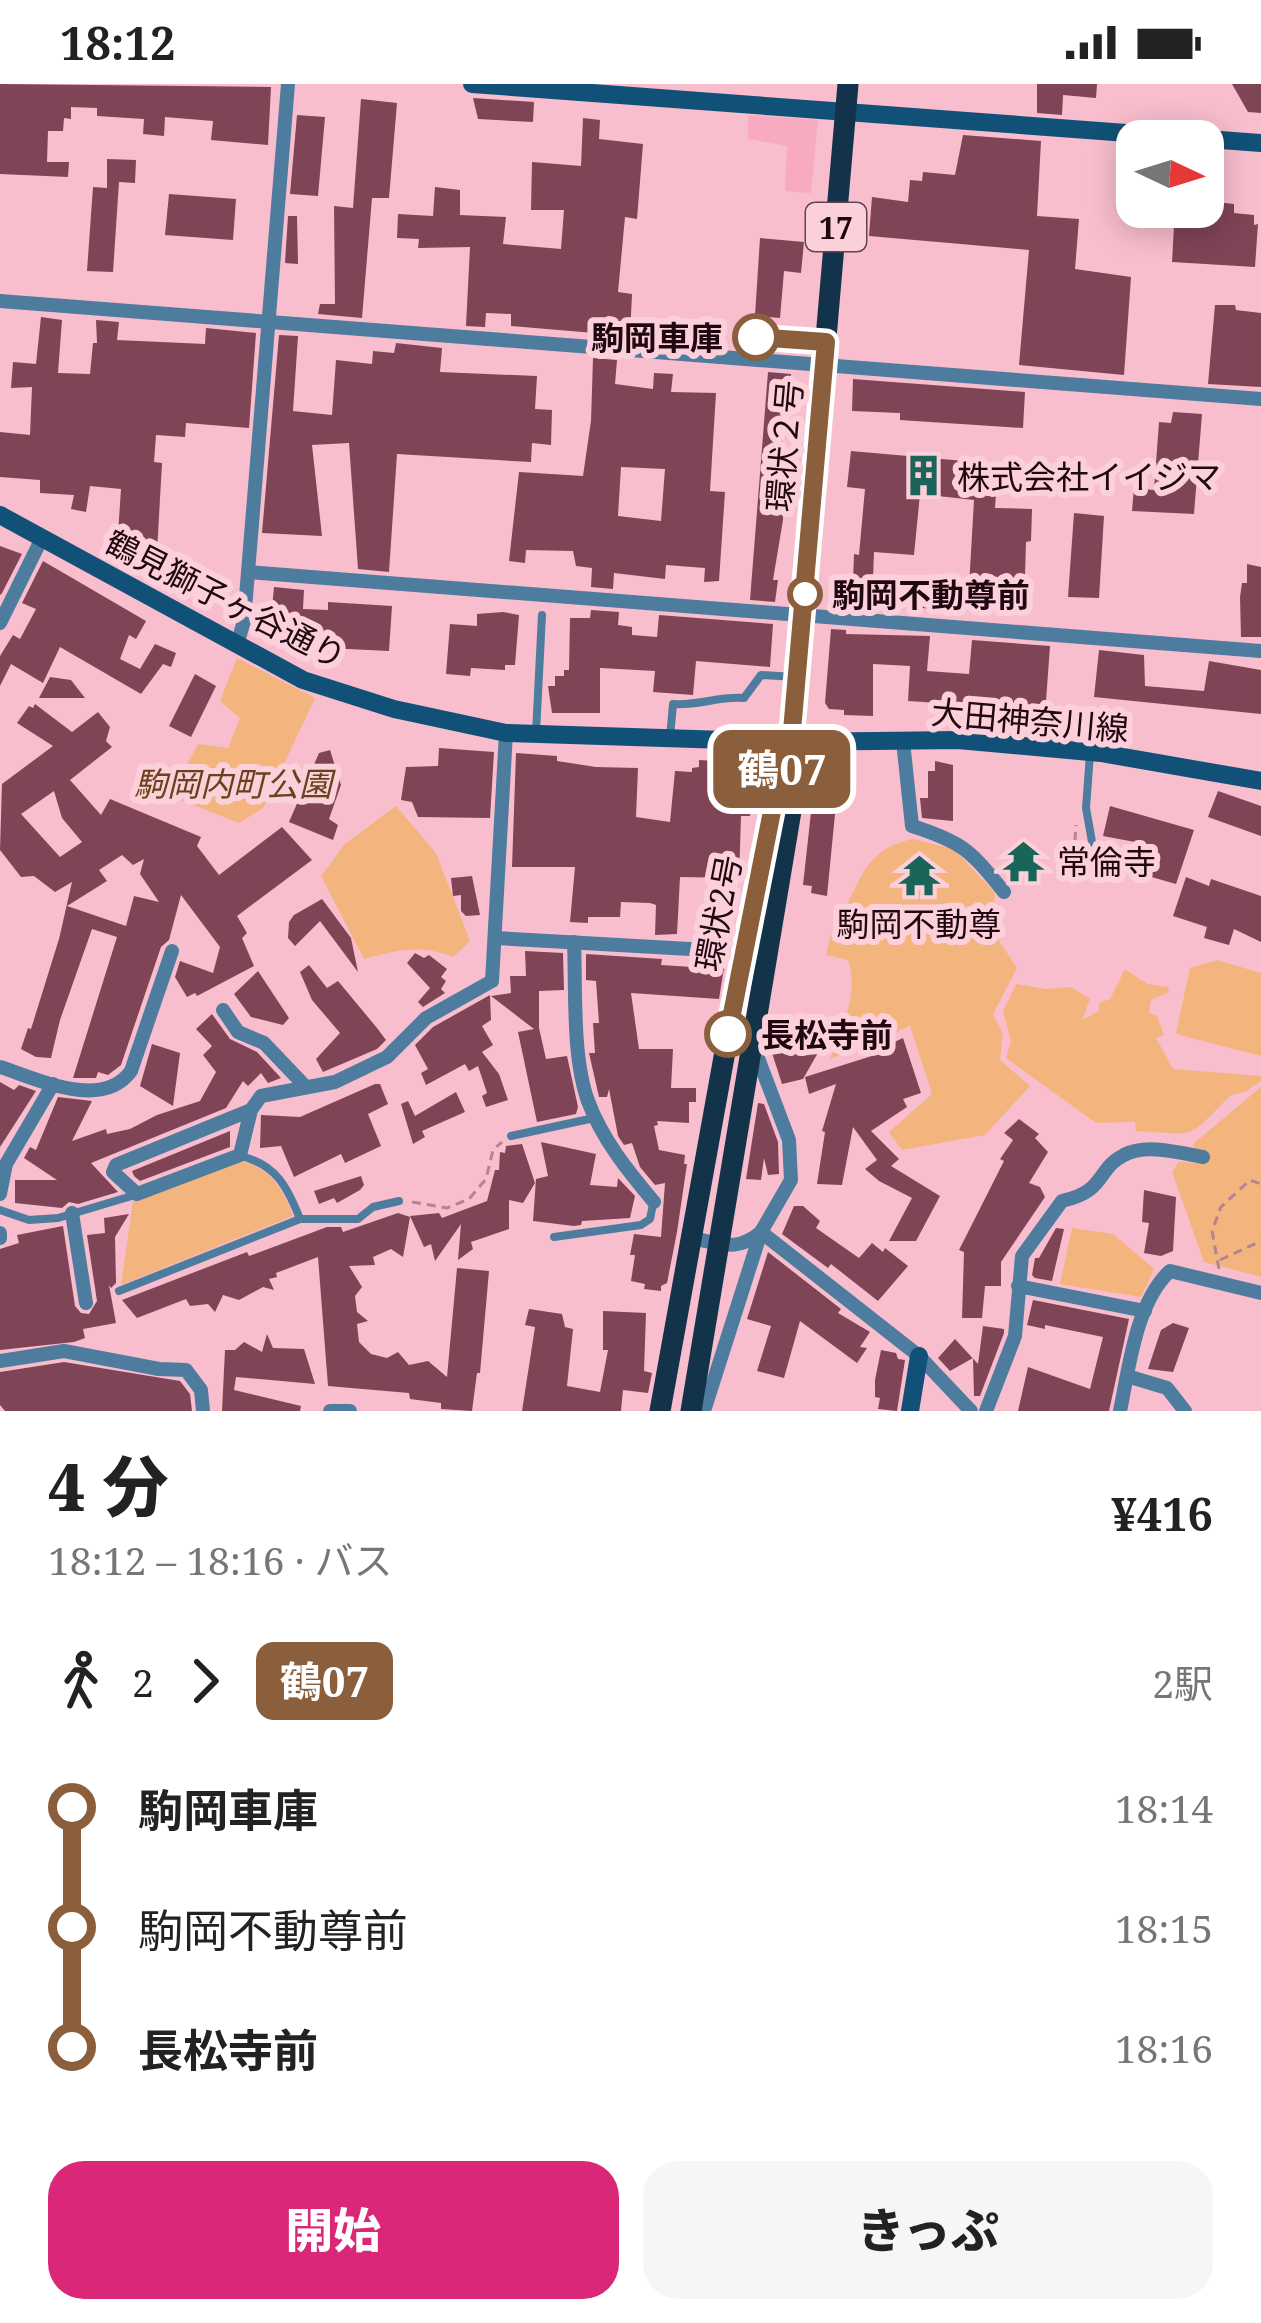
<!DOCTYPE html>
<html lang="ja">
<head>
<meta charset="utf-8">
<style>
  body { margin:0; font-family:"Noto Serif","Noto Sans JP",serif; background:#f6f6f6; color:#222; height:100vh; display:flex; flex-direction:column; font-size:45px; white-space:nowrap }
  * { box-sizing:border-box; margin:0 }
  p { font-size:39px; color:#767676 }
  .icon { flex:none; width:66px; height:66px; fill:none; stroke:currentColor; stroke-width:2; stroke-linecap:round; stroke-linejoin:round }
  .map { position:relative; height:1327px; overflow:hidden }
  .panel { display:flex; flex-direction:column; background:#fff; flex:1 }
  .panel>* { flex:none }
  .badge { padding:0 24px; border-radius:18px; font-size:42px; line-height:78px }
  .needle { width:78px; rotate:94deg }
  .buttons { position:absolute; left:1116px; top:36px; display:grid; gap:24px }
  .buttons a { display:grid; place-items:center; width:108px; height:108px; border-radius:24px; background:#fff; box-shadow:0 6px 30px #0003; font-size:60px }
  .map>.badge { position:absolute; translate:-50% -50%; box-shadow:0 0 0 6px #fff }
  .legs { display:flex; align-items:center; gap:18px; height:132px; padding:0 48px; font-size:39px }
  .legs p { margin-inline-start:auto }
  .summary { display:flex; align-items:center; justify-content:space-between; height:204px; padding:0 48px }
  h1 { font-size:66px; font-weight:800; line-height:90px }
  .button { display:flex; gap:24px; margin-top:auto; padding:24px 48px }
  .button a { flex:1; height:138px; border-radius:36px; background:#db2777; color:#fff; font-size:48px; font-weight:800; line-height:138px; text-align:center }
  .button a+a { background:#f6f6f6; color:#222 }
  ul { padding:0 48px; list-style:none }
  li { display:flex; align-items:center; gap:42px; height:120px; font-size:45px }
  li i { display:grid; place-items:center; width:18px; height:100%; margin:0 15px; background:currentColor }
  li i::after { content:''; width:30px; height:30px; margin:-15px; border:9px solid; border-radius:50%; background:#fff }
  li p { margin-inline-start:auto }
  li:first-child i { background:linear-gradient(#0000 50%,currentColor 0) }
  li:last-child i { background:linear-gradient(currentColor 50%,#0000 0) }
  .status { display:flex; justify-content:space-between; align-items:center; height:84px; padding:0 60px; background:#fff; direction:ltr }
  .status svg { height:33px; fill:currentColor }
  .map>svg:first-child { display:block }
  .built { fill:#f8aac0 }
  .green { fill:#f4b47d }
  .building { fill:#7f4456; fill-rule:evenodd }
  .lines { fill:none; stroke-linecap:round; stroke-linejoin:round }
  .path { stroke:#b48492; stroke-width:3; stroke-dasharray:9 6; stroke-linecap:butt }
  .lane { stroke:#4d7c9e; stroke-width:8 }
  .street { stroke:#4d7c9e; stroke-width:14 }
  .secondary { stroke:#115178; stroke-width:18 }
  .primary { stroke:#123349; stroke-width:21 }
  .line-1-casing { stroke:#fff; stroke-width:27 }
  .line-1 { stroke:#8b5e3c; stroke-width:18 }
  .stop-1-dot { fill:#fff; stroke:#8b5e3c; stroke-width:6 }
  .labels { text-anchor:middle; dominant-baseline:central; stroke-width:12; stroke-linejoin:round; paint-order:stroke }
  .shield { fill:#fcd0db; stroke:#62444d; stroke-width:3 }
  .shield-label { font-size:30px; font-weight:bold; fill:#200810 }
  .stop-label { font-size:33px; font-weight:bold; fill:#200810; stroke:#fcd0db; text-anchor:start }
  .street-label { font-size:33px; fill:#200810; stroke:#fcd0db }
  .poi-label { font-size:33px; fill:#200810; stroke:#fcd0db; text-anchor:start }
  .park-label { font-size:33px; font-style:italic; fill:#6a411b; stroke:#fcd0db }
</style>
</head>
<body>
<div class="status"><b>18:12</b><svg viewBox="0 0 49 12"><path d="M0 12V9h3v3zM5 12V6h3v6zM10 12V3h3v9zM15 12V0h3v12zM26 1h20v11H26zM47 4h2v5h-2z"/></svg></div>
<div class="map">
<svg width="1261" height="1327" viewBox="0 0 1261 1327">
  <rect width="100%" height="100%" fill="#f8bece"/>
  <path class="built" d="M748 31 818 36 811 109 785 107 787 62 748 55Z"/>
  <g class="green">
    <path d="M237 574 315 614 263 724 239 739 170 712 198 660 228 664 240 634 220 617Z"/>
    <path d="M396 722 436 769 470 857 453 873C420 860 398 866 364 875L321 792 345 760Z"/>
    <path d="M912 755 954 765 995 809 991 845 1017 884 993 930 1003 950 1000 976 1030 1002 985 1051 902 1066 889 1048 932 1010 910 942 830 975C843 947 859 905 848 876L827 871C828 850 839 838 848 819 865 784 871 765 912 755Z"/>
    <path d="M1217 876 1261 889V972L1176 950 1190 884Z"/>
    <path d="M1125 885 1147 900 1168 903 1169 908 1151 916 1149 928 1157 932 1164 951 1156 954 1173 985 1261 992V997L1245 1008 1231 1011C1186 1055 1202 1051 1136 1047L1135 1038 1096 1039 1006 974 1011 957 1003 927 1016 900 1046 905 1071 903 1090 915 1082 936 1099 927V919L1110 915Z"/>
    <path d="M1261 1003V1193L1204 1178 1172 1088 1179 1078 1202 1079 1193 1060Z"/>
    <path d="M239 1076C271 1085 281 1102 293 1132L121 1201 133 1117Z"/>
    <path d="M1072 1144 1113 1150 1154 1185 1141 1213 1060 1200Z"/>
  </g>
  <g class="building">
    <path d="M0 0 271 3 268 61 211 56 213 37 165 33 164 52 143 50 144 35 97 32V24L71 23V35L64 34 63 47H48L47 78H69L68 93 0 90Z"/>
    <path d="M1037 0H1097L1096 14 1063 11 1062 31 1037 29Z"/>
    <path d="M1232 0H1261V29L1248 28Z"/>
    <path d="M473 14 534 18 533 38 478 35Z"/>
    <path d="M361 15 397 19 389 114H372L362 234 318 230 320 220H335L334 122 353 124Z"/>
    <path d="M297 31 325 33 318 112 290 110Z"/>
    <path d="M583 34 600 36 599 55 643 60 637 135 625 133 618 208 632 210 630 252 511 242V230L486 229 485 243 466 242 470 163 418 164 419 155 397 154 398 130 433 132 435 103 460 106V131L506 133 503 160 561 165 564 126H531L532 78 581 82Z"/>
    <path d="M963 51 1041 57 1037 132 1079 135 1075 185 1131 193 1124 291 1019 281 1029 166 869 152 872 113 908 118 910 96 922 97 923 88 955 91Z"/>
    <path d="M107 75 136 76 135 99 119 98 113 188 87 187 93 103 107 104Z"/>
    <path d="M169 110 236 115 233 156 165 151Z"/>
    <path d="M1216 118 1234 120V129L1254 131V141L1258 140 1255 183 1172 178 1175 124 1216 123Z"/>
    <path d="M288 132H297L298 180 285 179Z"/>
    <path d="M760 154 804 158 801 189 784 187 780 234 755 232Z"/>
    <path d="M1215 221H1235L1236 226 1261 229V303L1208 300Z"/>
    <path d="M41 233 62 236 58 289 90 290 93 259H97L96 236 119 238 117 256 205 260 206 244 256 249 249 344 186 339 185 353 156 351 154 378 162 379 157 468 117 465 121 405 90 402 86 428 71 425 74 411 40 409V396L0 393V348L30 351 32 303 11 304 13 278 36 280Z"/>
    <path d="M279 251 298 252 293 327 332 331 336 276 372 280 373 267 394 269 396 259 442 264 440 288 537 292 535 325 552 326 551 361 532 359 531 378 397 370 389 488 358 485 349 359 312 361 322 452 262 449Z"/>
    <path d="M593 274 617 276 615 300 653 305 654 289 673 290 671 308 716 309 710 407 725 408 719 497 704 498 705 484 666 481 665 495 614 489 613 505 591 503 592 484 576 482 573 467 526 466 525 479 509 477 519 388 583 392 591 337ZM621 383 665 385 661 437 618 432Z"/>
    <path d="M768 288 791 290 790 301 793 302 782 358 779 407 784 408 783 436 773 496H778L775 518 750 516Z"/>
    <path d="M853 295 1025 308 1023 344 900 336V329L852 327Z"/>
    <path d="M1173 328 1202 330 1194 430 1132 427 1134 404 1154 406 1159 338 1171 339Z"/>
    <path d="M851 367 998 380 995 424 1032 425 1031 457 1026 458 1024 524H999L1000 504 969 503 974 416 920 410 914 471 874 468 872 522H833L835 497 853 499 854 470 859 471 865 405 847 403Z"/>
    <path d="M1074 429 1104 432 1099 514 1068 513Z"/>
    <path d="M0 462 22 470 1 511 0 510Z"/>
    <path d="M43 477 146 537 136 555 129 551 120 575 140 585 155 560 176 569 171 583 163 580 141 610 60 563 43 599 11 580 0 602V572L13 551 20 555 36 525 22 519Z"/>
    <path d="M1247 480 1261 483V553H1241L1240 513 1242 499H1247Z"/>
    <path d="M274 503 304 506 303 525 328 526V518L392 522 389 567 306 563 307 550 270 546Z"/>
    <path d="M936 503V525L908 523 910 504Z"/>
    <path d="M591 526 619 528 618 541 632 543V551L657 553 659 531 773 540 770 583 696 577 693 611 653 608 655 587 600 584V629H552L548 602H555V592H564V586H569L570 534H590Z"/>
    <path d="M503 528 519 531 515 581H505V586L471 584 470 592 446 590 450 540 477 542V530Z"/>
    <path d="M831 545 846 546V550L930 552 927 587 969 590 972 556 1050 562 1045 631 1027 630V625L957 623V626L938 627 939 619 908 617 910 582 873 580V632L844 631V626L829 625 825 619Z"/>
    <path d="M1099 566 1144 571 1145 602 1204 607 1209 577 1261 586V630L1094 613Z"/>
    <path d="M195 590 216 602 191 653 169 642Z"/>
    <path d="M50 593 71 596 85 614H39Z"/>
    <path d="M35 620 72 648 98 628 110 643 106 657 112 663 70 696 101 731 110 715 201 753 197 762 219 791 282 743 312 776 237 832 247 849 242 854 254 882 197 912 195 909 187 913 175 893 180 877 213 889 220 863 181 811 169 856 161 863 121 981 108 991 98 988 96 994H73L117 853 92 845 60 936 51 974 36 973 21 965 28 944 31 945 59 855 72 798 55 808 34 792 21 793 0 766 2 700 53 662 17 639 29 622 33 624ZM54 707 62 734 82 758 60 773 21 730ZM122 771 133 781 144 775 140 790 159 818 134 812 126 842 67 822 107 797 99 786Z"/>
    <path d="M439 664 494 668 490 734 418 733 412 718 401 716 406 683 438 682Z"/>
    <path d="M330 666 341 701 329 735 338 741 333 756 289 738 319 669Z"/>
    <path d="M516 669 557 672V677L596 683 638 684 636 733 670 738 675 687 692 688V684L699 683V676L753 679 750 732H741L739 794 680 793 677 850 655 851 656 821 650 819 621 818 620 833H588V839L570 838 575 783H512Z"/>
    <path d="M827 675 844 677 845 689H839L827 812 811 809 812 802 803 801 816 683Z"/>
    <path d="M935 677 953 681V737L922 734 920 714H928V687H935Z"/>
    <path d="M1218 707 1261 722V752L1208 733Z"/>
    <path d="M1110 722 1194 746 1176 800 1141 790 1151 761 1103 752Z"/>
    <path d="M472 792 480 831 466 832 461 827V811L453 812 451 794Z"/>
    <path d="M1186 793 1209 802 1211 795 1261 812V858L1234 845 1229 861 1204 854 1207 843 1173 832Z"/>
    <path d="M322 815 351 854 358 888 320 837 295 862 288 854 289 838 294 831Z"/>
    <path d="M525 867 563 869 564 906 539 907V944L546 975 567 972 578 1023 576 1030 537 1038 518 948 534 945 491 912 511 909 510 892H526Z"/>
    <path d="M415 869 424 874 429 871 447 885 441 893 446 897 441 905 445 909 423 923 418 918 430 904 407 879Z"/>
    <path d="M586 870 662 875 661 881 708 884V877L725 878 719 915 631 909 639 965H673L671 1004H696V1018H689V1039L657 1037 658 1041 654 1042 659 1066 685 1071 684 1080H687L677 1148 667 1199 661 1202V1207L644 1205 645 1200 631 1197 635 1171H630L634 1150 661 1153 665 1099 655 1101 640 1083 632 1059 624 1061 618 1052 609 1005 607 1013H599L589 969H595L593 939H599L596 897 586 896Z"/>
    <path d="M309 881 327 904 338 897 377 944 386 956 377 965 323 988 316 975 340 949 312 916 300 888Z"/>
    <path d="M258 887 289 934 283 941 251 933 234 910Z"/>
    <path d="M490 911 491 936 482 942 493 961 482 968 499 990 508 1016 486 1023 482 1012 487 1009 478 982 469 987 465 980 426 1001 421 989 428 985 415 961 433 943Z"/>
    <path d="M212 930 230 955 257 968 281 994 268 999 261 989 248 1002 243 997 226 1024 91 1079 118 1108 78 1120 69 1118 62 1124 15 1119V1096H57L24 1074 30 1063 36 1066 58 1013 92 1017 72 1057 106 1045 107 1050 130 1045 157 1031 200 1017 216 988 203 971 212 962 196 945Z"/>
    <path d="M814 943 828 951 803 995 782 1000 772 969 795 963 799 954 806 957Z"/>
    <path d="M903 954 921 1009 903 1015 907 1023 871 1047 899 1075 891 1082 940 1112 916 1157H889L912 1114 879 1097 865 1085 877 1076 853 1043 842 1101 817 1100 825 1048 822 1047 836 1000 809 1010 805 993 875 971 874 967 892 963 890 960Z"/>
    <path d="M152 960 180 969 173 1022 140 1002Z"/>
    <path d="M0 998 14 1006 19 1001 36 1007 0 1063Z"/>
    <path d="M375 1000H380L388 1020 368 1030 381 1062 345 1079 341 1070 294 1093 281 1062 260 1064 261 1031 300 1033Z"/>
    <path d="M456 1008 465 1028 422 1047 425 1053 413 1060 401 1020 408 1017 415 1032Z"/>
    <path d="M758 1019 764 1020 778 1058 779 1090 768 1091 764 1074 761 1096 746 1095Z"/>
    <path d="M1019 1035 1039 1050 1035 1054 1048 1068 1029 1099 1040 1103 1045 1113 1001 1178V1202H985L982 1234H962L964 1168 959 1166 1004 1077 1000 1075 1013 1056 1004 1049Z"/>
    <path d="M230 1047V1063L140 1097 134 1092 132 1087Z"/>
    <path d="M541 1058 596 1070 590 1101 617 1103 618 1094 635 1112 630 1134 582 1137 581 1141 574 1142 533 1137 536 1095 548 1092Z"/>
    <path d="M522 1060 535 1099 523 1119 509 1116V1145L471 1158 473 1165 458 1176 461 1140 435 1177 431 1160 424 1163 410 1132 439 1129 442 1134 487 1117 495 1086H499L500 1068 505 1069 506 1062Z"/>
    <path d="M361 1092 364 1101 360 1106 337 1119 334 1114 319 1120 314 1107Z"/>
    <path d="M1144 1106 1176 1113 1173 1167 1161 1172 1144 1169 1149 1139 1142 1138Z"/>
    <path d="M794 1122H803L820 1137 816 1144 859 1174 872 1159 883 1168 885 1164 908 1182 878 1217 831 1180 828 1184 782 1150Z"/>
    <path d="M398 1129 410 1133 403 1173 391 1165 373 1173 375 1181 349 1182 362 1203 355 1212 357 1228 368 1237 357 1240 359 1258 371 1270 387 1274 398 1268 409 1281 428 1277 447 1293 457 1184 489 1187 480 1289H477L472 1327 441 1325V1319L410 1315 409 1309 328 1302 318 1173 276 1189 277 1193 269 1195 274 1206 263 1203 239 1216 223 1211 215 1228 208 1220 190 1222 186 1215 137 1234 122 1216 247 1168 249 1172 327 1143H341L343 1148Z"/>
    <path d="M129 1130 115 1153 116 1199 111 1204 109 1201 116 1239 83 1245 85 1254 74 1258 0 1266V1165L19 1159 17 1151 63 1142 75 1222 81 1229 89 1230 97 1217 87 1151 105 1149 104 1134Z"/>
    <path d="M1056 1144 1064 1145 1052 1197 1035 1194 1032 1191 1035 1174H1039Z"/>
    <path d="M768 1168 841 1225 838 1229 870 1248 860 1263 867 1264 857 1279 800 1237 784 1294 757 1287 771 1242 747 1235Z"/>
    <path d="M1033 1216 1129 1235 1109 1327H1018L1028 1283 1090 1305 1103 1253 1045 1241V1245L1027 1241Z"/>
    <path d="M529 1225 562 1230 565 1243 573 1245 567 1302 600 1308 608 1266H603V1227L646 1229 644 1287 652 1289 648 1309 623 1306 621 1327H522L535 1243 525 1241Z"/>
    <path d="M1173 1239 1189 1244 1173 1288 1148 1285 1161 1246Z"/>
    <path d="M983 1242 1004 1245V1249L980 1312H974L973 1274 950 1287 938 1274 955 1255 978 1280Z"/>
    <path d="M267 1250 273 1264 304 1265 315 1300 236 1293 234 1306 301 1322 300 1327H222L225 1266H235L244 1258 262 1268Z"/>
    <path d="M881 1266 896 1269 898 1275 905 1276 897 1327 878 1325 880 1314 875 1313V1296Z"/>
    <path d="M64 1278 180 1297 190 1310 192 1327H5L0 1321V1288Z"/>
  </g>
  <g class="lines">
    <g class="path">
      <path d="M1073 787 1076 741"/>
      <path d="M412 1118 447 1124 469 1115 486 1095 493 1066 502 1058"/>
      <path d="M1220 1176 1261 1157"/>
      <path d="M1219 1185 1212 1147 1221 1123 1250 1096 1261 1100"/>
    </g>
    <g class="lane">
      <path d="M754 253 825 258"/>
      <path d="M536 649 542 531"/>
      <path d="M670 653 673 620C699 622 718 612 744 614L761 591 796 593"/>
      <path d="M1090 670 1086 724 1094 769 1119 788"/>
      <path d="M511 1052 594 1034"/>
      <path d="M241 1072C276 1081 287 1102 300 1135H358L373 1123 399 1117"/>
      <path d="M0 1126 29 1136 58 1134 135 1111"/>
      <path d="M554 1153 641 1141 650 1135 653 1120"/>
      <path d="M119 1207 300 1135"/>
    </g>
    <g class="street">
      <path d="M0 217 1261 315"/>
      <path d="M248 488 1261 567"/>
      <path d="M0 539 42 454"/>
      <path d="M237 561 244 537 288 0"/>
      <path d="M903 657 912 742C963 758 971 767 1004 808"/>
      <path d="M496 854 743 868"/>
      <path d="M574 858C576 905 572 973 588 1017 602 1055 628 1087 654 1118"/>
      <path d="M223 926 238 948 264 959 305 1002"/>
      <path d="M0 983C38 995 102 1027 131 987L172 867"/>
      <path d="M251 1026 116 1081 113 1088 137 1110 240 1071 251 1026 261 1012 335 998 387 973 426 934 492 897 506 649"/>
      <path d="M0 1110 6 1080 53 1000"/>
      <path d="M72 1129 86 1219"/>
      <path d="M761 1148 919 1272 971 1327"/>
      <path d="M0 1149V1154"/>
      <path d="M690 1154C721 1159 736 1169 761 1148"/>
      <path d="M1018 1202 1145 1227"/>
      <path d="M0 1277 64 1267 159 1285 186 1286 201 1306 203 1327"/>
      <path d="M1127 1292 1167 1304 1185 1327"/>
      <path d="M330 1327H350"/>
      <path d="M704 1327 761 1148 791 1096 789 1056 755 966"/>
      <path d="M986 1327 1015 1252 1022 1172 1062 1117C1107 1107 1096 1085 1124 1071 1146 1059 1180 1069 1203 1073"/>
      <path d="M1120 1327C1129 1284 1136 1218 1170 1187L1261 1209"/>
    </g>
    <g class="secondary">
      <path d="M472 0 1261 59"/>
      <path d="M0 431 303 596 394 625 506 649 791 658 958 656 1101 669 1261 697"/>
      <path d="M910 1327 919 1272"/>
    </g>
    <g class="primary">
      <path d="M660 1327 743 868 777 702 787 670"/>
      <path d="M691 1327 794 709 791 658 848 0"/>
    </g>
  </g>
  <g class="lines">
    <defs>
      <path id="line-1" d="M728 950 777 702 791 658 826 258 756 253"/>
    </defs>
    <use href="#line-1" class="line-1-casing"/>
    <use href="#line-1" class="line-1"/>
  </g>
  <defs>
    <symbol id="building-bare" viewBox="-9 -9 18 18"><path d="M-4-6H4V6H1V3H-1V6H-4ZM-2.5-4.3h1.7v1.8h-1.7ZM.8-4.3h1.7v1.8H.8ZM-2.5-1h1.7V.8h-1.7ZM.8-1h1.7V.8H.8Z" fill="#1b6459" stroke="#fcd0db" stroke-width="2.5" paint-order="stroke"/></symbol>
    <symbol id="temple-bare" viewBox="-9 -9 18 18"><path d="M0-6L5-2H3V0L6.5 2.5H4V6H1.5V3h-3V6H-4V2.5H-6.5L-3 0V-2H-5Z" fill="#1b6459" stroke="#fcd0db" stroke-width="2.5" paint-order="stroke"/></symbol>
  </defs>
  <g fill-rule="evenodd">
    <use href="#building-bare" x="894" y="362" width="59" height="59"/>
    <use href="#temple-bare" x="994" y="748" width="59" height="59"/>
    <use href="#temple-bare" x="890" y="762" width="59" height="59"/>
  </g>
  <g class="stop-1-dot">
    <circle cx="756" cy="253" r="21"/>
    <circle cx="805" cy="510" r="15"/>
    <circle cx="728" cy="950" r="21"/>
  </g>
  <g class="labels">
    <rect class="shield" x="806" y="119" width="60" height="48" rx="9"/>
    <g class="shield-label">
      <text x="836" y="143">17</text>
    </g>
    <g class="stop-label">
      <text x="723" y="253" text-anchor="end">駒岡車庫</text>
      <text x="832" y="510">駒岡不動尊前</text>
      <text x="761" y="950">長松寺前</text>
    </g>
    <g class="street-label">
      <text transform="translate(784 362) rotate(-85)">環状２号</text>
      <text transform="translate(226 515) rotate(27)">鶴見獅子ヶ谷通り</text>
      <text transform="translate(1030 636) rotate(5)">大田神奈川線</text>
      <text transform="translate(718 829) rotate(-79)">環状2号</text>
    </g>
    <g class="poi-label">
      <text x="957" y="392">株式会社イイジマ</text>
      <text x="1057" y="777">常倫寺</text>
      <text x="919" y="839" text-anchor="middle">駒岡不動尊</text>
    </g>
    <g class="park-label">
      <text x="233" y="699">駒岡内町公園</text>
    </g>
  </g>
</svg>
<div class="buttons">
<a><svg class="needle" viewBox="-14 -14 28 28"><path d="M0-13l5 13h-10z" fill="#e53935"/><path d="M0 13l5-13h-10z" fill="#767676"/></svg></a>
</div>
<b class="badge" style="left:782px;top:685px;background:#8b5e3c;color:#fff">鶴07</b>
</div>
<section class="panel">
<div class="summary"><div><h1>4 分</h1><p>18:12 – 18:16 · バス</p></div><b>¥416</b></div>
<div class="legs"><svg class="icon" aria-label="walk" viewBox="0 0 24 24"><circle cx="13" cy="4" r="2"/><path d="M13 8l-2 6 4 7M11 14l-3 7M7 12l3-4h3l4 4"/></svg>2<svg class="icon" aria-label="forward" viewBox="0 0 24 24"><path d="M9 5l7 7-7 7"/></svg><b class="badge" style="background:#8b5e3c;color:#fff">鶴07</b><p>2駅</p></div>
<ul>
<li><i style="color:#8b5e3c"></i><b>駒岡車庫</b><p>18:14</p></li>
<li><i style="color:#8b5e3c"></i><span>駒岡不動尊前</span><p>18:15</p></li>
<li><i style="color:#8b5e3c"></i><b>長松寺前</b><p>18:16</p></li>
</ul>
<div class="button"><a>開始</a><a>きっぷ</a></div>
</section>
</body>
</html>
